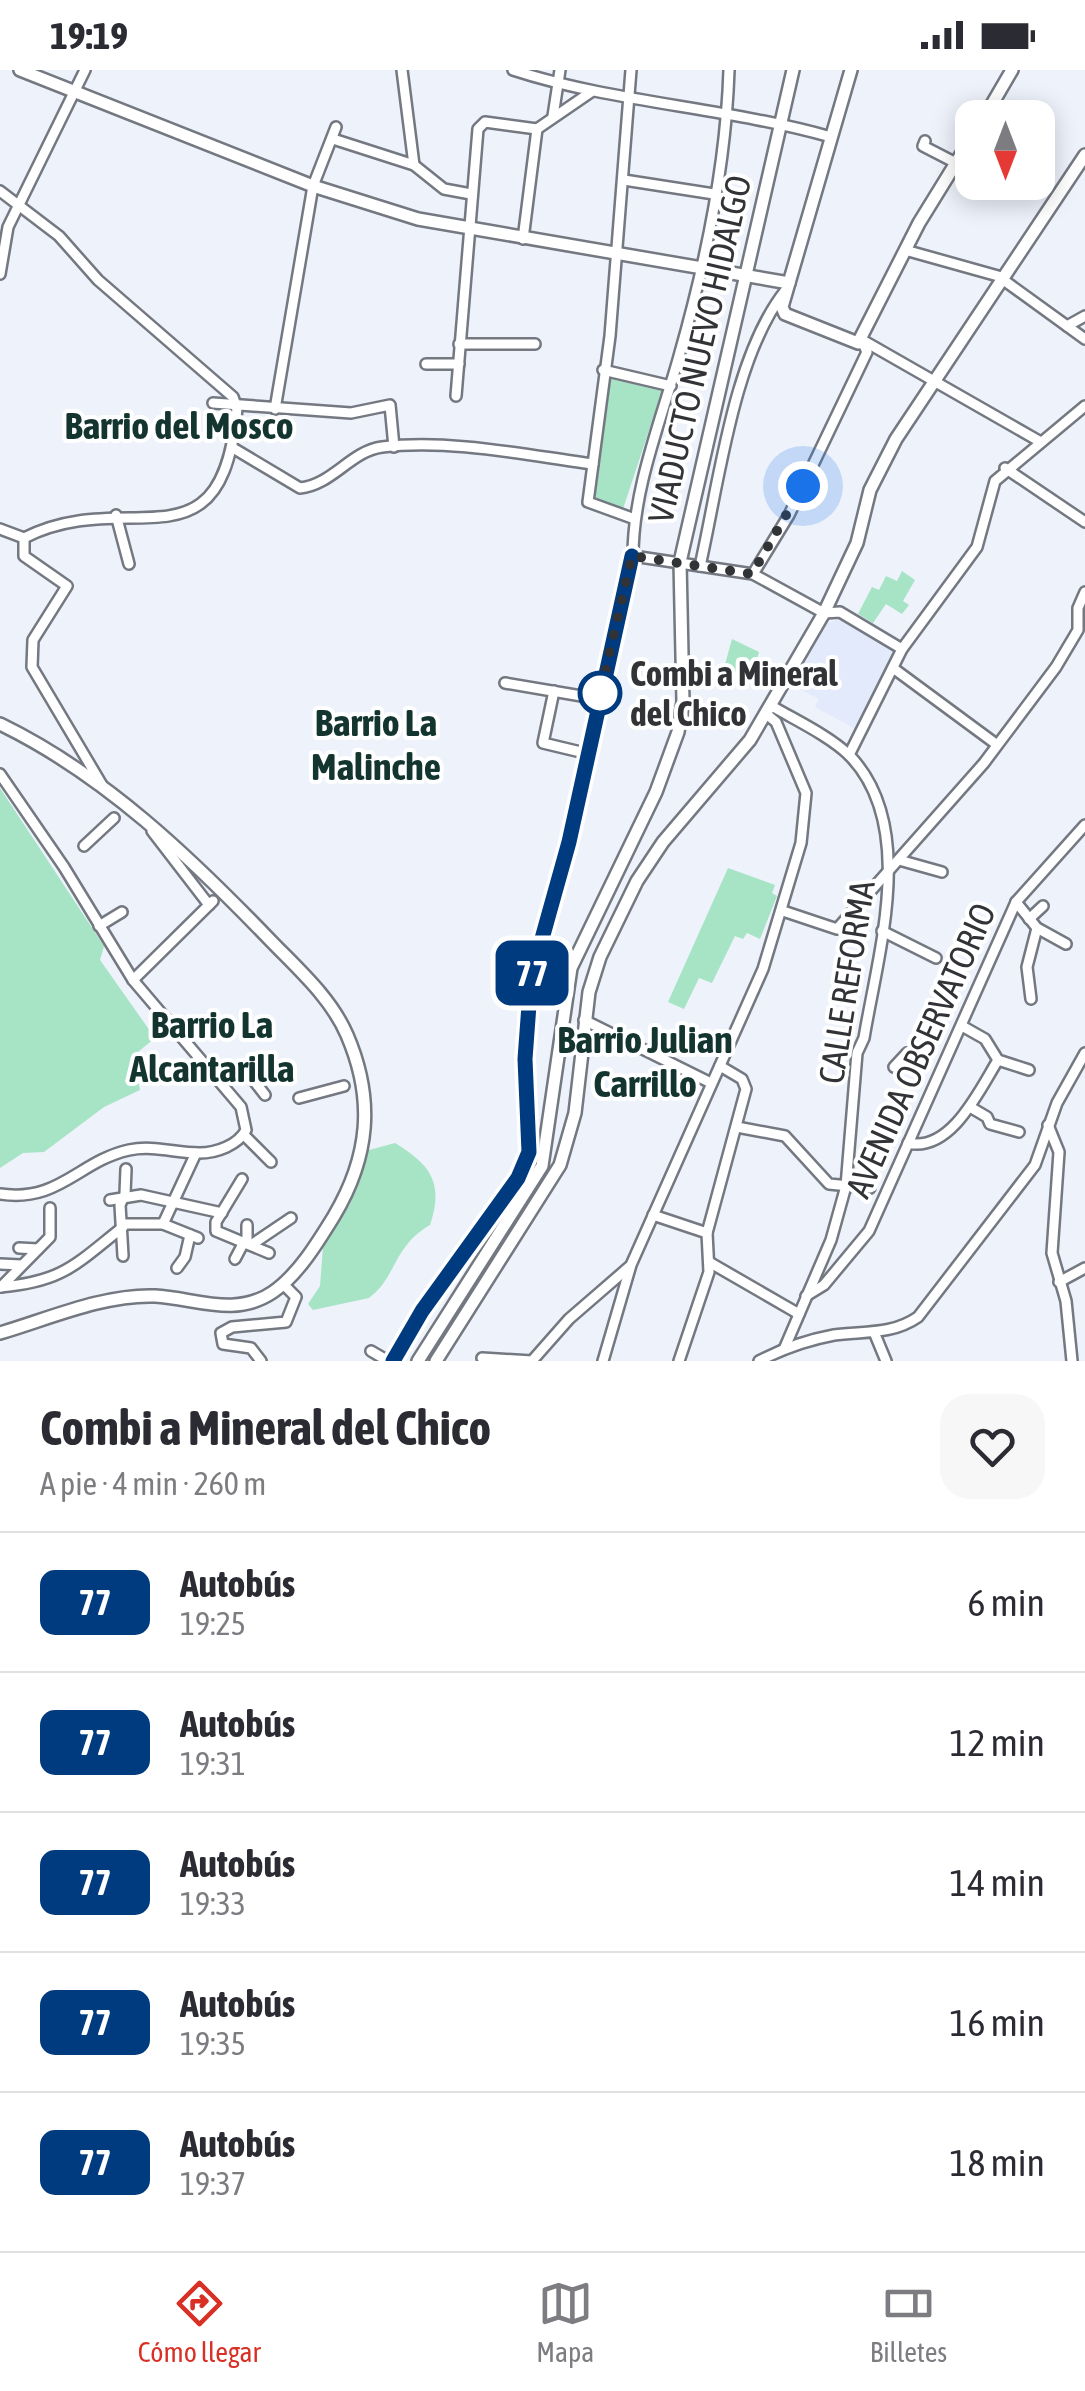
<!DOCTYPE html>
<html lang="es">
<head>
<meta charset="utf-8">
<style>
  body { margin:0; font-family:"Asap Condensed",sans-serif; background:#f7f7f7; color:#2b2b33; height:100vh; display:flex; flex-direction:column; font-size:38px; white-space:nowrap }
  * { box-sizing:border-box; margin:0 }
  p { font-size:32px; color:#7c7c81 }
  .icon { flex:none; width:55px; height:55px; fill:none; stroke:currentColor; stroke-width:2; stroke-linecap:round; stroke-linejoin:round }
  .map { position:relative; height:1291px; overflow:hidden }
  .details { display:flex; flex-direction:column; background:#fff; flex:1 }
  .details>* { flex:none }
  .badge { padding:0 20px; border-radius:15px; font-size:35px; line-height:65px }
  .needle { width:65px; rotate:180deg }
  .tools { position:absolute; left:955px; top:30px; display:grid; gap:20px }
  .tools a { display:grid; place-items:center; width:100px; height:100px; border-radius:20px; background:#fff; box-shadow:0 5px 25px #0003; font-size:50px }
  .you { position:absolute; width:50px; height:50px; margin:-25px; border:8px solid #fff; border-radius:50%; background:#1a73e8; box-shadow:0 0 0 15px #1a73e833 }
  .map>.badge { position:absolute; translate:-50% -50%; box-shadow:0 0 0 5px #fff }
  .round { display:grid; place-items:center; flex:none; width:105px; height:105px; border-radius:30px; background:#f7f7f7 }
  .head { display:flex; align-items:center; justify-content:space-between; height:170px; padding:0 40px }
  h1 { font-size:48px; font-weight:700; line-height:75px }
  ul { padding:0; list-style:none }
  li { display:flex; align-items:center; gap:30px; height:140px; padding:0 40px; border-top:2px solid #e1e1e2 }
  li div { flex:1 }
  li b { display:block; font-size:38px }
  li em { font-style:normal }
  li .badge { min-width:110px; font-weight:700; text-align:center }
  .status { display:flex; justify-content:space-between; align-items:center; height:70px; padding:0 50px; background:#fff; direction:ltr }
  .status svg { height:28px; fill:currentColor }
  .dock { display:flex; justify-content:space-around; align-items:center; height:140px; border-top:2px solid #e1e1e2; background:#fff; font-size:28px; color:#7c7c81 }
  .dock a { display:grid; justify-items:center; gap:5px }
  .dock .on { color:#d93025 }
  .map>svg:first-child { display:block }
  .built { fill:#e3eafb }
  .green { fill:#a7e4c5 }
  .lines { fill:none; stroke-linecap:round; stroke-linejoin:round }
  .street-casing { stroke:#747881; stroke-width:14 }
  .secondary-casing { stroke:#747881; stroke-width:16 }
  .street { stroke:#fff; stroke-width:9 }
  .secondary { stroke:#fff; stroke-width:11 }
  .line-casing { stroke:#fff; stroke-width:22 }
  .line { stroke:#003b80; stroke-width:15 }
  .walk { stroke:#313336; stroke-width:10; stroke-dasharray:0 18 }
  .stop-dot { fill:#fff; stroke:#003b80; stroke-width:5 }
  .labels { text-anchor:middle; dominant-baseline:central; stroke-width:8; stroke-linejoin:round; paint-order:stroke }
  .street-label { font-size:35px; fill:#313336; stroke:#fff }
  .stop-label { font-size:35px; font-weight:bold; fill:#313336; stroke:#fff; text-anchor:start }
  .neighbourhood-label { font-size:38px; font-weight:bold; fill:#14352f; stroke:#fff }
</style>
</head>
<body>
<div class="status"><b>19:19</b><svg viewBox="0 0 49 12"><path d="M0 12V9h3v3zM5 12V6h3v6zM10 12V3h3v9zM15 12V0h3v12zM26 1h20v11H26zM47 4h2v5h-2z"/></svg></div>
<div class="map">
<svg width="1085" height="1291" viewBox="0 0 1085 1291">
  <rect width="100%" height="100%" fill="#edf2fb"/>
  <path class="built" d="M840 549 898 582 858 660 815 637 819 629 792 615 827 553Z"/>
  <g class="green">
    <path d="M611 309 662 321 623 439 595 430Z"/>
    <path d="M902 501 915 510 903 531 909 535 902 544 886 534 873 553 858 544 872 517 879 520 886 506 897 511Z"/>
    <path d="M732 569 759 582 757 589 770 595 762 611 724 598Z"/>
    <path d="M0 718 104 876 100 890 155 968 133 986 140 1020 104 1037 44 1082 23 1083 0 1098Z"/>
    <path d="M728 798 775 815 772 823 777 826 760 869 747 863 743 869 735 866 712 913 699 908 684 939 668 932Z"/>
    <path d="M395 1073C431 1095 444 1113 430 1155 393 1176 397 1207 369 1228L313 1240 308 1234 320 1216 323 1177 350 1134 369 1080Z"/>
  </g>
  <g class="lines">
    <defs>
      <g id="street">
        <path d="M402 0 414 95"/>
        <path d="M513 0C614 33 725 37 831 67"/>
        <path d="M631 0 610 266 588 432 632 448"/>
        <path d="M553 46 560 0"/>
        <path d="M333 69 414 95 444 119 471 124"/>
        <path d="M925 71 923 76 956 93"/>
        <path d="M624 110 714 124"/>
        <path d="M0 121 59 166 98 210 233 327 237 338"/>
        <path d="M523 169 537 59 591 22"/>
        <path d="M905 180 998 206 1085 269"/>
        <path d="M0 204 8 157 85 0"/>
        <path d="M1067 256 1085 246"/>
        <path d="M864 271 1039 371"/>
        <path d="M459 274H535"/>
        <path d="M426 294H459"/>
        <path d="M603 300 671 316"/>
        <path d="M456 326 478 59 485 52 537 59"/>
        <path d="M213 333 351 343 390 335 394 377"/>
        <path d="M275 339 313 116 336 57"/>
        <path d="M233 378 300 418C332 415 351 381 382 377 451 369 525 385 593 394"/>
        <path d="M1005 398 1085 452"/>
        <path d="M116 445 129 494"/>
        <path d="M0 459 24 468"/>
        <path d="M24 468V486L67 516 33 570 32 597 102 715"/>
        <path d="M24 468C129 414 222 508 237 338"/>
        <path d="M633 486 753 504 824 543 840 542 902 579"/>
        <path d="M700 496C719 413 733 287 785 221"/>
        <path d="M753 504 789 445 867 282 861 269"/>
        <path d="M893 598 996 674"/>
        <path d="M505 613 599 629"/>
        <path d="M554 621 543 673 589 684"/>
        <path d="M770 635C795 650 828 665 849 685 918 755 878 883 864 968L857 983 846 1116 831 1170 785 1277"/>
        <path d="M849 685 902 579 977 477 995 411 1085 336"/>
        <path d="M0 704 64 797 133 910 241 1037 246 1060C238 1075 217 1083 199 1083 176 1083 153 1075 129 1080 79 1091 59 1133 0 1124"/>
        <path d="M152 761 209 835"/>
        <path d="M84 776 114 748"/>
        <path d="M899 790 942 802"/>
        <path d="M1016 832 1037 858 1066 874"/>
        <path d="M783 841 837 859 984 693 1056 597 1078 560V538L1085 522"/>
        <path d="M1029 849 1043 836"/>
        <path d="M99 856 122 842"/>
        <path d="M882 861 936 888"/>
        <path d="M133 910 213 831"/>
        <path d="M1031 929 1027 897 1037 858"/>
        <path d="M584 950 711 1013"/>
        <path d="M962 956 985 969 998 990 1029 1000"/>
        <path d="M894 997 907 983"/>
        <path d="M248 1003 265 1025"/>
        <path d="M299 1028 344 1016"/>
        <path d="M970 1037 987 1047 990 1054 1019 1062"/>
        <path d="M1048 1055 1059 1082 1052 1183 1066 1231 1072 1291"/>
        <path d="M737 1057 785 1066 829 1114 870 1118"/>
        <path d="M244 1065 271 1092"/>
        <path d="M908 1073C951 1083 980 1019 998 990"/>
        <path d="M242 1109 216 1152V1161L269 1183"/>
        <path d="M110 1130 141 1125 222 1143"/>
        <path d="M653 1145 707 1163"/>
        <path d="M122 1154H163L198 1168"/>
        <path d="M163 1154 196 1083"/>
        <path d="M247 1173V1155"/>
        <path d="M251 1175 291 1148"/>
        <path d="M19 1178 38 1179"/>
        <path d="M123 1186 120 1135 125 1124 126 1099"/>
        <path d="M235 1189 244 1172"/>
        <path d="M709 1192 799 1244"/>
        <path d="M0 1194 21 1195"/>
        <path d="M177 1198 185 1187 190 1165"/>
        <path d="M1059 1212 1085 1198"/>
        <path d="M0 1217C63 1212 76 1194 123 1157"/>
        <path d="M1 1217 50 1167V1138"/>
        <path d="M806 1226 824 1215 869 1161 1016 832 1085 755"/>
        <path d="M874 1262 886 1291"/>
        <path d="M371 1281 388 1291"/>
        <path d="M482 1288 532 1291"/>
        <path d="M261 1291 251 1278 223 1274 221 1263 232 1257 286 1252 296 1227 283 1214"/>
        <path d="M393 1291 422 1241 518 1108 529 1082 525 989 531 907 569 772 633 486C633 418 661 351 679 286 705 195 726 95 729 0"/>
        <path d="M532 1291 569 1249 629 1197"/>
        <path d="M603 1291 631 1195 763 899 801 773 806 723 776 652 765 643"/>
        <path d="M679 1291 709 1202 707 1163 746 1019 742 1009 720 996"/>
        <path d="M759 1291C784 1278 807 1270 834 1265 864 1261 892 1265 918 1247L1035 1095 1057 1033 1085 983"/>
      </g>
      <g id="secondary">
        <path d="M20 0 313 116 418 149 789 213"/>
        <path d="M851 0 782 237 785 244 858 273 919 153 972 67"/>
        <path d="M984 48 1012 0"/>
        <path d="M0 654C105 705 191 788 271 871 299 900 331 928 347 965 375 1030 369 1087 334 1146 318 1172 298 1205 273 1222 235 1248 195 1228 155 1226 104 1224 48 1249 0 1263"/>
        <path d="M418 1291 542 1096 571 898 656 722 678 662 683 632 680 492 793 0"/>
        <path d="M436 1291 560 1095 575 1043 589 922 600 887 637 811 663 772 750 670 824 543 857 473 870 420 896 369 1085 85"/>
      </g>
    </defs>
    <use href="#street" class="street-casing"/>
    <use href="#secondary" class="secondary-casing"/>
    <use href="#street" class="street"/>
    <use href="#secondary" class="secondary"/>
  </g>
  <g class="lines">
    <defs>
      <path id="line" d="M393 1291 422 1241 518 1108 529 1082 525 989 531 908 569 772 632 486"/>
    </defs>
    <use href="#line" class="line-casing"/>
    <use href="#line" class="line"/>
    <path class="walk" d="M600 623 599 629 632 486 752 504 803 416"/>
  </g>
  <circle class="stop-dot" cx="600" cy="623" r="20"/>
  <g class="labels">
    <g class="street-label">
      <text transform="translate(699 279) rotate(-77)">VIADUCTO NUEVO HIDALGO</text>
      <text transform="translate(846 912) rotate(-81)">CALLE REFORMA</text>
      <text transform="translate(920 980) rotate(-66)">AVENIDA OBSERVATORIO</text>
    </g>
    <g class="stop-label">
      <text x="630" y="603">Combi a Mineral<tspan x="630" dy="40">del Chico</tspan></text>
    </g>
    <g class="neighbourhood-label">
      <text x="179" y="355">Barrio del Mosco</text>
      <text x="376" y="652">Barrio La<tspan x="376" dy="44">Malinche</tspan></text>
      <text x="212" y="954">Barrio La<tspan x="212" dy="44">Alcantarilla</tspan></text>
      <text x="645" y="969">Barrio Julian<tspan x="645" dy="44">Carrillo</tspan></text>
    </g>
  </g>
</svg>
<div class="tools">
<a><svg class="needle" viewBox="-14 -14 28 28"><path d="M0-13l5 13h-10z" fill="#e53935"/><path d="M0 13l5-13h-10z" fill="#7c7c81"/></svg></a>
</div>
<div class="you" style="left:803px;top:416px"></div>
<b class="badge" style="left:532px;top:903px;background:#003b80;color:#fff">77</b>
</div>
<section class="details">
<div class="head"><div><h1>Combi a Mineral del Chico</h1><p>A pie · 4 min · 260 m</p></div><a class="round"><svg class="icon" aria-label="heart" viewBox="0 0 24 24"><path d="M12 20l-8-8c-3-5 5-10 8-4 3-6 11-1 8 4z"/></svg></a></div>
<ul>
<li><span class="badge" style="background:#003b80;color:#fff">77</span><div><b>Autobús</b><p>19:25</p></div><em>6 min</em></li>
<li><span class="badge" style="background:#003b80;color:#fff">77</span><div><b>Autobús</b><p>19:31</p></div><em>12 min</em></li>
<li><span class="badge" style="background:#003b80;color:#fff">77</span><div><b>Autobús</b><p>19:33</p></div><em>14 min</em></li>
<li><span class="badge" style="background:#003b80;color:#fff">77</span><div><b>Autobús</b><p>19:35</p></div><em>16 min</em></li>
<li><span class="badge" style="background:#003b80;color:#fff">77</span><div><b>Autobús</b><p>19:37</p></div><em>18 min</em></li>
</ul>
</section>
<nav class="dock">
<a class="on"><svg class="icon" aria-label="directions" viewBox="0 0 24 24"><path d="M12 3l9 9-9 9-9-9zM9 14v-3h6M13 9l2 2-2 2"/></svg>Cómo llegar</a>
<a><svg class="icon" aria-label="map" viewBox="0 0 24 24"><path d="M3 6l6-2 6 2 6-2v14l-6 2-6-2-6 2zM9 4v14M15 6v14"/></svg>Mapa</a>
<a><svg class="icon" aria-label="tickets" viewBox="0 0 24 24"><path d="M3 7h18v10H3zM15 7v10"/></svg>Billetes</a>
</nav>
</body>
</html>
